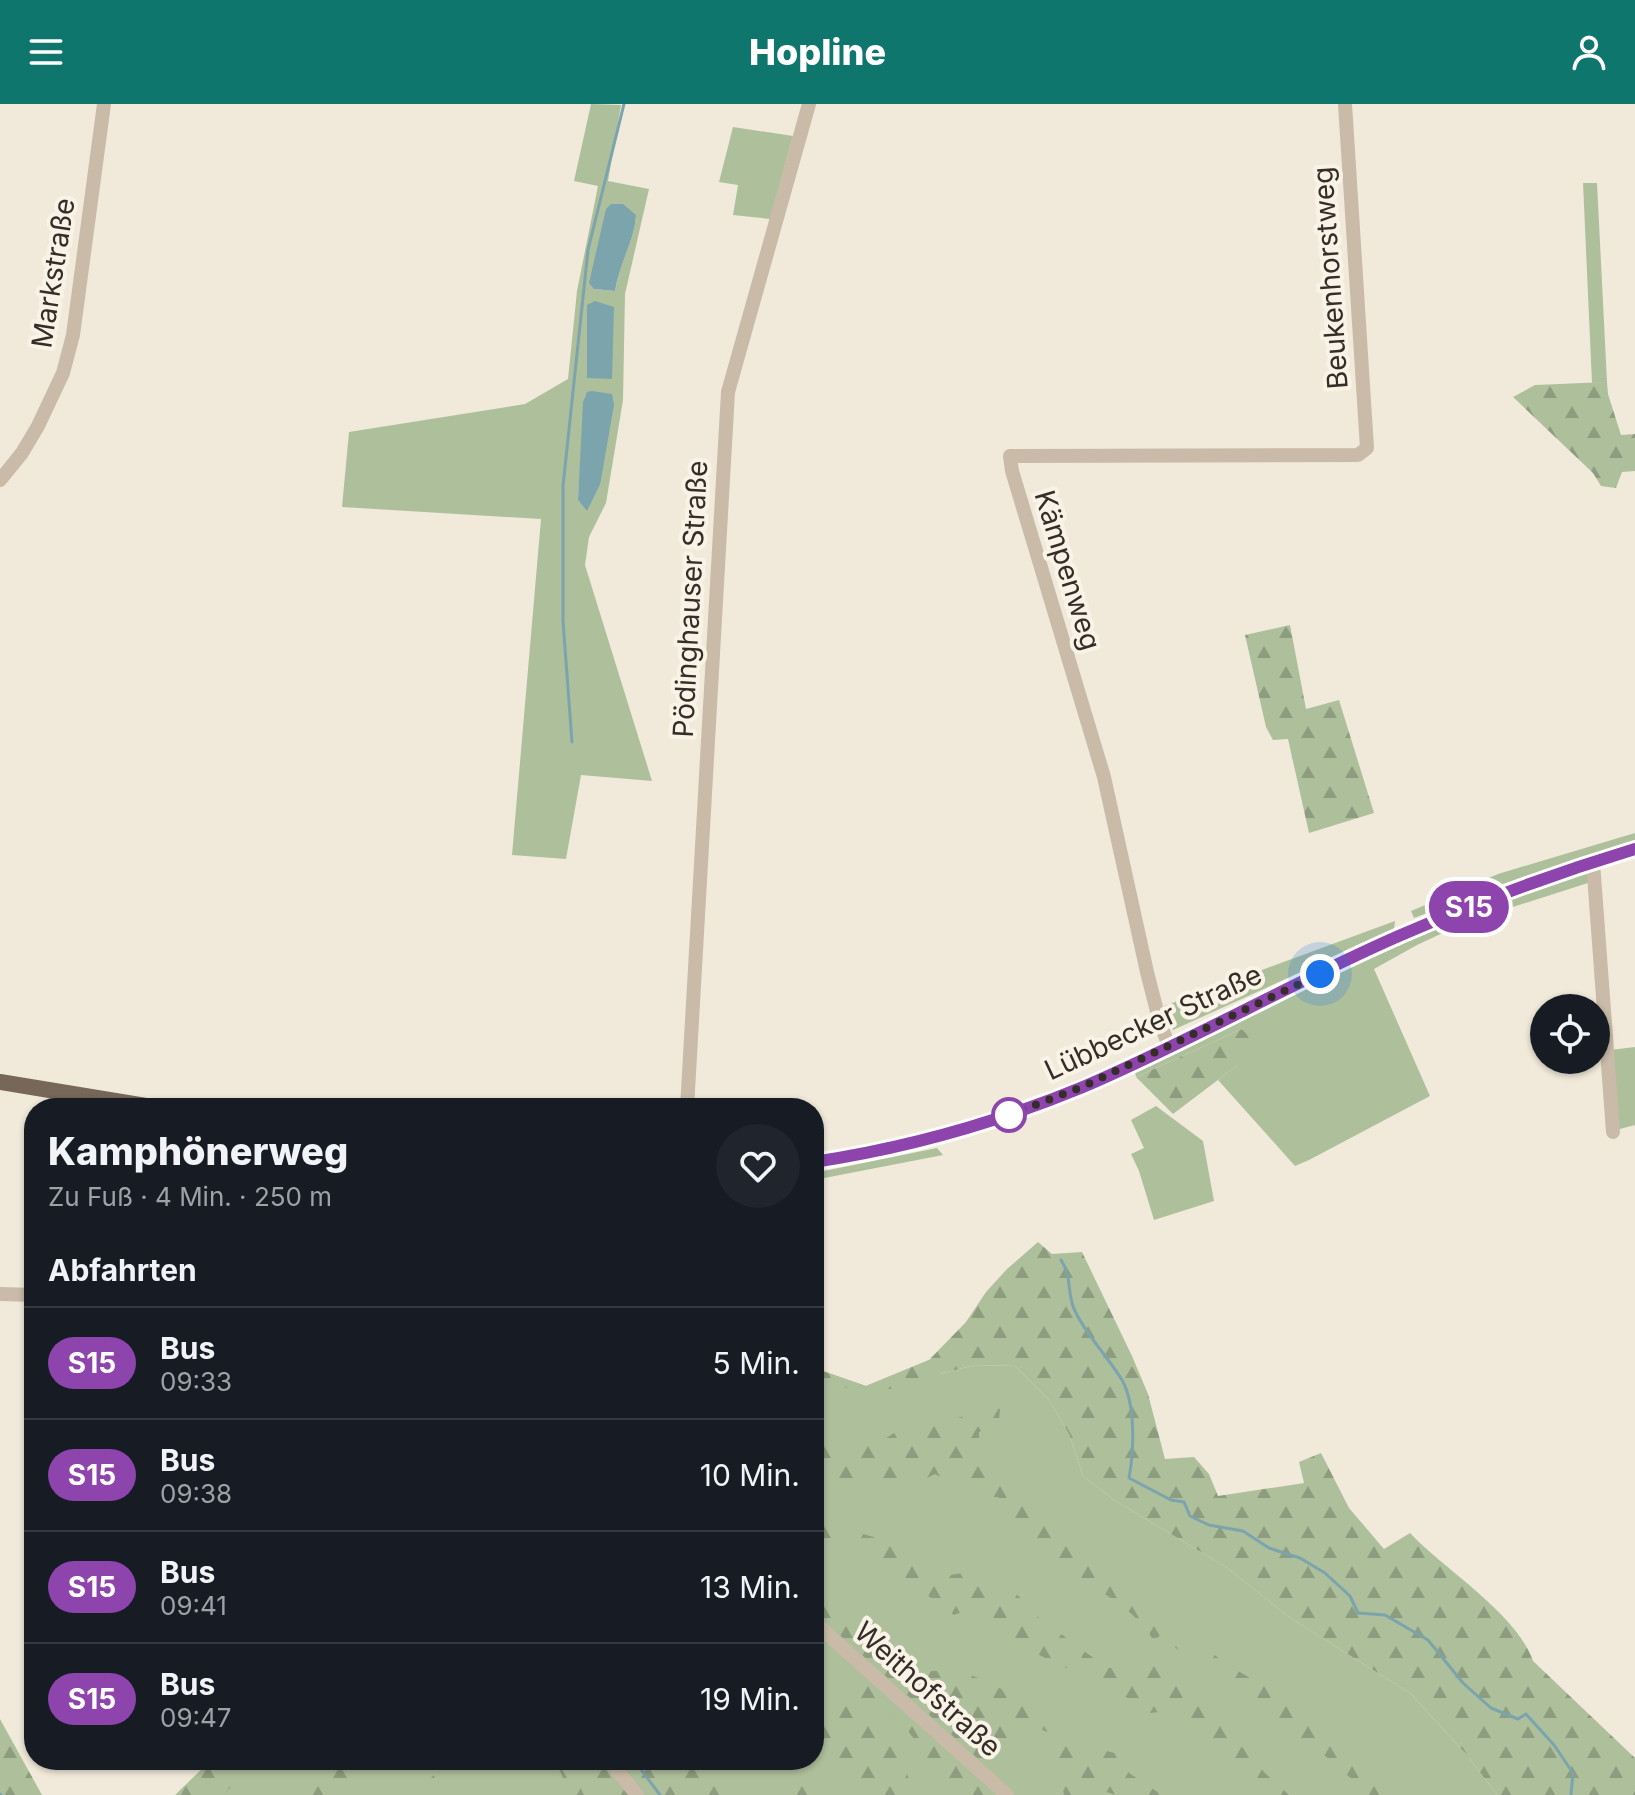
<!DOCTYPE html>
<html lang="de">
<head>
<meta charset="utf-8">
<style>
  body { margin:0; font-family:Inter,sans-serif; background:#20242c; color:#f1f3f6; height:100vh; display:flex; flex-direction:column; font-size:30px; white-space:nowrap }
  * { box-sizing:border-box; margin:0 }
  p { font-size:26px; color:#9ea1a6 }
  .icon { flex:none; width:44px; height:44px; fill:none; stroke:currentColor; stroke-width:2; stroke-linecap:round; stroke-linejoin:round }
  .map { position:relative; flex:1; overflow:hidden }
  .details { position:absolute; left:24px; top:994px; width:800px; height:672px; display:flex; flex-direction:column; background:#171b24; border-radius:32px; box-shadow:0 2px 6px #0004 }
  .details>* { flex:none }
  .badge { padding:0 16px; border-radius:26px; font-size:28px; line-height:52px }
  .fabs { position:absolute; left:1530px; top:890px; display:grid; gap:16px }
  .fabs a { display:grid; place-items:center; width:80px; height:80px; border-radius:50%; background:#171b24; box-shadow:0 2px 6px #0004; font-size:40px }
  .you { position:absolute; width:40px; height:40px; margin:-20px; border:6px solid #fff; border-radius:50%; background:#1a73e8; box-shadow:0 0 0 12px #1a73e833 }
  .map>.badge { position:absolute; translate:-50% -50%; box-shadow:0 0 0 4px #fff }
  h2 { padding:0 24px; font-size:30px; line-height:72px }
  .round { display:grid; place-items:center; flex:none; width:84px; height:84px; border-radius:42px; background:#20242c }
  .overview { display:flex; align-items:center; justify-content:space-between; height:136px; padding:0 24px }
  h1 { font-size:38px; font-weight:800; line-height:60px }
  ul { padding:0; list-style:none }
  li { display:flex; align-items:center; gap:24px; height:112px; padding:0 24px; border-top:2px solid #363941 }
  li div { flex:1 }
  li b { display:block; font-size:30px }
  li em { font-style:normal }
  li .badge { min-width:88px; font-weight:700; text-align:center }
  header { display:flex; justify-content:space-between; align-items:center; height:104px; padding:0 24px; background:#0f766e; color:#fff; font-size:36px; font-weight:800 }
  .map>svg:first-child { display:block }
  .grass { fill:#aebf9c; fill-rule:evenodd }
  .forest { fill:url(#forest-firs) }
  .water { fill:#7ba4ad }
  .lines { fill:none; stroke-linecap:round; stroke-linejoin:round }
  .stream { stroke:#7ba4ad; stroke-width:3 }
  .minor { stroke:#c9bba8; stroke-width:14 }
  .major { stroke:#776759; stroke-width:16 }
  .line-casing { stroke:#fff; stroke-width:18 }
  .line { stroke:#8e44ad; stroke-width:12 }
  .walk { stroke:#352e28; stroke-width:8; stroke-dasharray:0 14.4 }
  .stop-dot { fill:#fff; stroke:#8e44ad; stroke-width:4 }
  .labels { text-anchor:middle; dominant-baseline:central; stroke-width:8; stroke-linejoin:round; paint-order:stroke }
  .street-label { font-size:28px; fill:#352e28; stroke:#f9f3e7 }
</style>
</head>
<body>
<header><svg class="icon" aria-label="menu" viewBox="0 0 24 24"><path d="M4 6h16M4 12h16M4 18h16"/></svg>Hopline<svg class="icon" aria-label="person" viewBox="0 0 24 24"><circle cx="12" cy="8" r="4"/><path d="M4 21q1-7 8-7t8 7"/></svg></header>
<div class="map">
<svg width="1635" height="1691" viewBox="0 0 1635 1691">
  <defs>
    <pattern id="forest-firs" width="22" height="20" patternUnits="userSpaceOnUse" patternTransform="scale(2)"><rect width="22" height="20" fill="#aebf9c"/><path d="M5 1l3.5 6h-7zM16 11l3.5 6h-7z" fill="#8e9c7f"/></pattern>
  </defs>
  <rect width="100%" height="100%" fill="#f1eadb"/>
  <g class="grass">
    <path d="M591 0 621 1 608 77 649 85 625 190 623 296 606 399 589 433 585 461 652 677 581 671 566 755 512 751 541 415 342 403 349 328 525 300 568 275 577 187 598 82 574 77ZM636 111C635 136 619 160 615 187L594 185ZM585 291 600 381 587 406 578 396Z"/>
    <path d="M733 23 793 32 770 115 733 111 738 81 719 78Z"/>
    <path d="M1583 79H1597L1607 278 1592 279Z"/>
    <path d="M1635 729V736L1500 781 1414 814 1411 807 1498 770Z"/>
    <path d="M1583 770H1588L1591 778 1466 818 1417 841 1374 865 1430 992 1309 1056 1295 1062 1218 976 1259 944 1242 925 1136 973 1135 967 1319 878 1418 833 1488 804Z"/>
    <path d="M1395 817 1394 826 1173 926 1164 902Z"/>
    <path d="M1635 943V1021L1616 1026 1610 946Z"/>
    <path d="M1156 1002 1203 1037 1214 1097 1154 1116 1139 1067 1131 1050 1144 1044 1131 1016Z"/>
    <path d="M937 1044 943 1051 814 1076V1069Z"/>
    <path d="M929 1256 939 1270 975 1261 1015 1262 1049 1296 1069 1330 1083 1372 1114 1396 1226 1463 1289 1513 1411 1590 1466 1650 1497 1691H190L227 1656H814V1264L866 1282Z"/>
  </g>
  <g class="forest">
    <path d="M1607 278 1608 290 1621 331 1635 330V367L1622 368 1616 384 1601 382 1593 369 1513 293 1535 281Z"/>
    <path d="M1290 521 1306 605 1339 596 1374 709 1309 729 1288 635 1273 636 1266 623 1245 531Z"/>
    <path d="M1242 925 1260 944 1173 1010 1136 973Z"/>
    <path d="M1038 1138 1052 1150 1082 1148 1132 1252 1148 1290 1165 1355 1194 1353 1209 1370 1218 1392 1304 1379 1299 1358 1321 1349 1349 1404 1384 1445 1410 1429C1446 1467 1516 1509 1533 1557L1635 1654V1691H1497L1466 1650 1411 1590 1289 1513 1226 1463 1114 1396 1083 1372 1069 1330 1049 1296 1015 1262 975 1261 939 1270 914 1281 864 1289 814 1274V1264L866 1282 929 1256 966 1218 986 1188 1007 1165Z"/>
    <path d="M991 1302 1000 1305 999 1316 992 1323 979 1328V1358C1002 1375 1024 1394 1041 1417L1154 1509 1233 1564 1305 1606 1398 1691H1370L1323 1650 1159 1532 1154 1537C1124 1485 1052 1472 1015 1426 1008 1417 1004 1403 998 1393L971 1394 957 1381 935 1370 915 1380 814 1381V1340H877L894 1329 970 1311Z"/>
    <path d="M814 1416C863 1430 906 1438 945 1472L968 1468 997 1482 1011 1484 1038 1513 1107 1564 1128 1563 1147 1551 1191 1585 1265 1669 1289 1691H1255L1193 1618 1167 1607 1150 1609 1084 1565 1073 1567 984 1525 962 1508 954 1511 869 1448 814 1431Z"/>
    <path d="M814 1494 825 1503 848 1511 893 1552 921 1561 928 1567H959L992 1579 1007 1589 1026 1594 1097 1645 1115 1649 1124 1657 1129 1669 1162 1691H1116L1100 1686 1097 1691H1064L1054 1631 1036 1623 993 1668 814 1508Z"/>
    <path d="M869 1579 1003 1691H947L921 1644 894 1609 889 1597 877 1592 871 1610 893 1633 915 1691H864L854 1675 814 1634V1590L829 1604 852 1592Z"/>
    <path d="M0 1615 42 1691H0Z"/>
    <path d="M211 1656H253L224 1691H175Z"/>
    <path d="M338 1656H373V1662C358 1667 343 1676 338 1691H298L313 1671Z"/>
    <path d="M447 1656H465L436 1691H416Z"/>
    <path d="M555 1656H567L584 1691H571Z"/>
    <path d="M583 1656H604L632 1691H611Z"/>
    <path d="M614 1656H697L726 1691H641Z"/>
    <path d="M772 1656H791L814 1691H791L790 1673Z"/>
  </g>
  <g class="water">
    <path d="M611 100H623L636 111C635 136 619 160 615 187L594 185 589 179 606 105Z"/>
    <path d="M595 197 614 203 612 275 587 274V201Z"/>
    <path d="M592 287 612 290 614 301 600 381 587 407 578 396 583 298 587 288Z"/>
  </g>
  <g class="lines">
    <g class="stream">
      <path d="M572 638 563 517V382L588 146 624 0"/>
      <path d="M1061 1156C1073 1174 1066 1192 1076 1209 1088 1233 1108 1253 1122 1276 1136 1301 1134 1347 1129 1374L1171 1396 1184 1398 1190 1412 1209 1421 1243 1427 1269 1444 1300 1454 1325 1469 1350 1492 1358 1509 1385 1511 1428 1536 1463 1579 1491 1604 1518 1615 1526 1610 1554 1641 1573 1669 1571 1691"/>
      <path d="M634 1656 660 1691"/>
      <path d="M0 1690 1 1691"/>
    </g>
    <g class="minor">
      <path d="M0 376 22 349 38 322 63 269 73 231 104 0"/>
      <path d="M1593 758 1613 1028"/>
      <path d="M1169 942 1160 919 1147 868 1104 673 1012 367 1010 352 1358 351 1367 344 1345 0"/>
      <path d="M687 1004 728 288 809 0"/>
      <path d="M0 1190 34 1191"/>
      <path d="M814 1518 1007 1691"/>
      <path d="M609 1656 637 1691"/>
    </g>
    <g class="major">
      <path d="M0 978 158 1004"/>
      <path d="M814 1058C907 1044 996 1019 1083 982 1191 937 1293 878 1401 831 1477 798 1556 769 1635 745"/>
    </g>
  </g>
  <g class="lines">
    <defs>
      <path id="line" d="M814 1058C907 1044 996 1019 1083 983 1191 937 1293 878 1401 831 1477 798 1556 769 1635 745"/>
    </defs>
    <use href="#line" class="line-casing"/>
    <use href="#line" class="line"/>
    <path class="walk" d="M1009 1011 1082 983 1320 870"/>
  </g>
  <circle class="stop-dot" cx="1009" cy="1011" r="16"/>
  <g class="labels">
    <g class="street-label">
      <text transform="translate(53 169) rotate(-81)">Markstraße</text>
      <text transform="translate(1330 174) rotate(-94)">Beukenhorstweg</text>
      <text transform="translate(1068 466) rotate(73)">Kämpenweg</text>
      <text transform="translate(690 495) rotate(-87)">Pödinghauser Straße</text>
      <text transform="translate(1153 918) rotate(-25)">Lübbecker Straße</text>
      <text transform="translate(928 1585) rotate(42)">Weithofstraße</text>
    </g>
  </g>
</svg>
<div class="fabs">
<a><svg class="icon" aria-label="locate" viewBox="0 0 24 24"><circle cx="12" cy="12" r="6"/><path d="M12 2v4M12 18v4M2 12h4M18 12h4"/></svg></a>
</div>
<div class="you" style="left:1320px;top:870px"></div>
<b class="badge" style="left:1469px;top:803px;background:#8e44ad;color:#fff">S15</b>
<section class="details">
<div class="overview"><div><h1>Kamphönerweg</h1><p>Zu Fuß · 4 Min. · 250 m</p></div><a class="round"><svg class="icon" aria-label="heart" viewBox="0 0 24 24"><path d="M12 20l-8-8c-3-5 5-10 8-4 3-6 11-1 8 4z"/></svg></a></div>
<h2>Abfahrten</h2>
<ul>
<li><span class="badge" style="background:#8e44ad;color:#fff">S15</span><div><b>Bus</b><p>09:33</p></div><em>5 Min.</em></li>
<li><span class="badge" style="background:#8e44ad;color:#fff">S15</span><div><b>Bus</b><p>09:38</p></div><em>10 Min.</em></li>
<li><span class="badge" style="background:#8e44ad;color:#fff">S15</span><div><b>Bus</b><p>09:41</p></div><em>13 Min.</em></li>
<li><span class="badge" style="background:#8e44ad;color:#fff">S15</span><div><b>Bus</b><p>09:47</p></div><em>19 Min.</em></li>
</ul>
</section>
</div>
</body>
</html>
